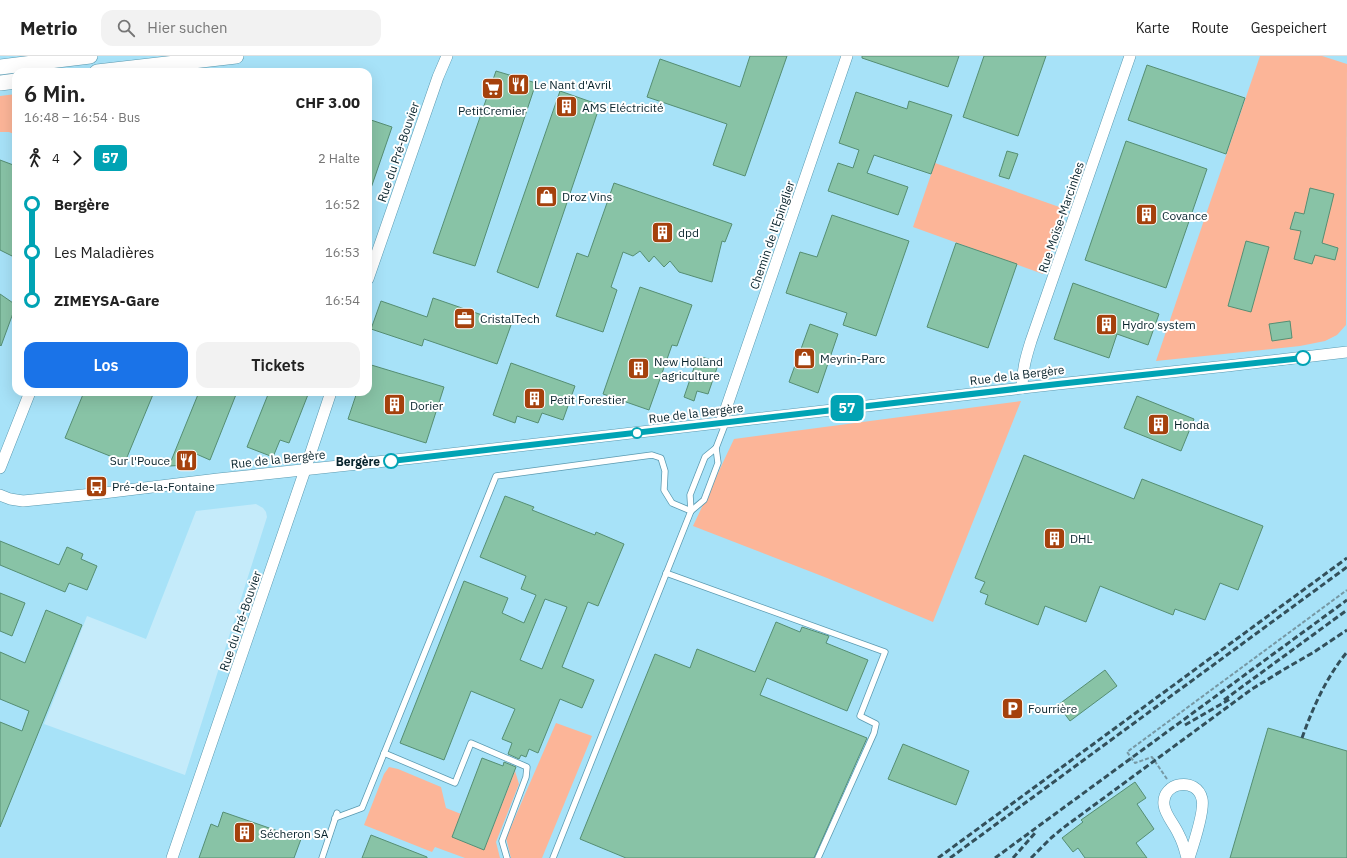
<!DOCTYPE html>
<html lang="de">
<head>
<meta charset="utf-8">
<style>
  body { margin:0; font-family:"IBM Plex Sans",sans-serif; background:#f2f2f2; color:#222; height:100vh; display:flex; flex-direction:column; font-size:15px; white-space:nowrap }
  * { box-sizing:border-box; margin:0 }
  p { font-size:13px; color:#767676 }
  .icon { flex:none; width:22px; height:22px; fill:none; stroke:currentColor; stroke-width:2; stroke-linecap:round; stroke-linejoin:round }
  .map { position:relative; flex:1; overflow:hidden }
  .drawer { position:absolute; left:12px; top:12px; width:360px; height:328px; display:flex; flex-direction:column; background:#fff; border-radius:12px; box-shadow:0 4px 16px #0002 }
  .drawer>* { flex:none }
  .badge { padding:0 8px; border-radius:6px; font-size:14px; line-height:26px }
  .map>.badge { position:absolute; translate:-50% -50%; box-shadow:0 0 0 2px #fff }
  .legs { display:flex; align-items:center; gap:6px; height:44px; padding:0 12px; font-size:13px }
  .legs p { margin-inline-start:auto }
  .headline { display:flex; align-items:center; justify-content:space-between; height:68px; padding:0 12px }
  h1 { font-size:22px; font-weight:600; line-height:30px }
  .button { display:flex; gap:8px; margin-top:auto; padding:8px 12px }
  .button a { flex:1; height:46px; border-radius:12px; background:#1a73e8; color:#fff; font-size:16px; font-weight:600; line-height:46px; text-align:center }
  .button a+a { background:#f2f2f2; color:#222 }
  ul { padding:0 12px; list-style:none }
  li { display:flex; align-items:center; gap:14px; height:48px; font-size:15px }
  li i { display:grid; place-items:center; width:6px; height:100%; margin:0 5px; background:currentColor }
  li i::after { content:''; width:10px; height:10px; margin:-5px; border:3px solid; border-radius:50%; background:#fff }
  li p { margin-inline-start:auto }
  li:first-child i { background:linear-gradient(#0000 50%,currentColor 0) }
  li:last-child i { background:linear-gradient(currentColor 50%,#0000 0) }
  header { display:flex; align-items:center; gap:24px; box-sizing:border-box; height:56px; padding:0 20px; background:#fff; border-bottom:1px solid #e0e0e0 }
  header strong { font-size:19px }
  nav { display:flex; gap:22px; margin-inline-start:auto; font-size:14px }
  .search { width:280px; height:36px; background:#f2f2f2; display:flex; align-items:center; gap:10px; box-sizing:border-box; padding:0 14px; border-radius:12px; color:#767676; font-size:15px }
  .map>svg:first-child { display:block }
  .built { fill:#a7e2f8; fill-rule:evenodd }
  .green { fill:#fcb598 }
  .building { fill:#88c3a6; stroke:#558e73; fill-rule:evenodd }
  .lines { fill:none; stroke-linecap:round; stroke-linejoin:round }
  .service-casing { stroke:#5a9ab1; stroke-width:7 }
  .minor-casing { stroke:#5a9ab1; stroke-width:12 }
  .secondary-casing { stroke:#5a9ab1; stroke-width:16 }
  .path { stroke:#7698a4; stroke-width:2; stroke-dasharray:4 2; stroke-linecap:butt }
  .service { stroke:#fff; stroke-width:5.5 }
  .minor { stroke:#fff; stroke-width:11 }
  .secondary { stroke:#fff; stroke-width:15 }
  .rail { stroke:#33505b; stroke-width:3; stroke-dasharray:6 3; stroke-linecap:butt }
  .line-1-casing { stroke:#fff; stroke-width:9 }
  .line-1 { stroke:#00a3b4; stroke-width:6 }
  .stop-1-dot { fill:#fff; stroke:#00a3b4; stroke-width:2 }
  .labels { text-anchor:middle; dominant-baseline:central; stroke-width:4; stroke-linejoin:round; paint-order:stroke }
  .poi-label { font-size:12px; fill:#09242d; stroke:#fff; text-anchor:start }
  .street-label { font-size:12px; fill:#09242d; stroke:#fff }
  .stop-label { font-size:12px; font-weight:bold; fill:#09242d; stroke:#fff; text-anchor:end }
</style>
</head>
<body>
<header>
<strong>Metrio</strong>
<div class="search"><svg class="icon" aria-label="search" viewBox="0 0 24 24"><circle cx="10" cy="10" r="6"/><path d="M15 15l6 6"/></svg>Hier suchen</div>
<nav><a>Karte</a><a>Route</a><a>Gespeichert</a></nav>
</header>
<div class="map">
<svg width="1347" height="802" viewBox="0 0 1347 802">
  <rect width="100%" height="100%" fill="#c5ebfa"/>
  <path class="built" d="M0 0H1347V802H0ZM16 16H368V336H16ZM256 448 263 452 266 456 267 461 185 719 44 668 87 560 146 583 196 455Z"/>
  <g class="green">
    <path d="M1260 0H1322L1347 8 1346 269 1337 279 1325 285 1300 290 1156 305Z"/>
    <path d="M16 38V79L9 76H0V40Z"/>
    <path d="M935 107 1065 153 1043 218 913 171Z"/>
    <path d="M1021 345 933 566 827 522 693 470 734 383Z"/>
    <path d="M556 667 592 680 542 802H511L506 782Z"/>
    <path d="M389 711 398 713 441 731 446 752 461 758 452 781 484 794 515 715 519 728 496 786 500 802H465L435 791 432 796 364 769 384 718Z"/>
  </g>
  <g class="building">
    <path d="M750 0H787L745 120 713 109 727 68 647 41 660 3 740 31Z"/>
    <path d="M862 0H959L948 31 862 2Z"/>
    <path d="M984 0H1046L1018 80 963 61Z"/>
    <path d="M1147 9 1245 42 1226 98 1128 64Z"/>
    <path d="M496 15 536 27 475 210 433 197Z"/>
    <path d="M560 35 600 49 538 232 497 216Z"/>
    <path d="M856 36 907 53 909 45 952 59 931 118 874 99 867 117 908 131 898 159 828 135 838 107 853 112 859 94 839 87Z"/>
    <path d="M368 63 392 71 370 135 368 134Z"/>
    <path d="M1126 85 1207 113 1166 232 1085 204Z"/>
    <path d="M1007 95 1018 98 1009 123 999 120Z"/>
    <path d="M0 104 16 110V191L12 200 0 194Z"/>
    <path d="M614 127 732 168 725 186 722 185 712 226 679 216 670 205 664 211 654 200 649 206 640 195 633 200 623 196 611 231 617 234 603 276 556 260 577 197 588 201Z"/>
    <path d="M1310 132 1334 138 1322 187 1338 192 1335 204 1315 199 1312 208 1294 203 1301 175 1290 173 1295 156 1304 158Z"/>
    <path d="M832 159 909 185 876 280 843 269 847 257 786 237 800 196 817 201Z"/>
    <path d="M1246 185 1269 191 1251 256 1228 250Z"/>
    <path d="M956 187 1017 208 988 292 927 271Z"/>
    <path d="M1073 227 1159 258 1148 289 1117 278 1109 302 1054 283Z"/>
    <path d="M640 231 692 249 677 290 672 289 649 354 603 338Z"/>
    <path d="M0 238 16 249 1 290 0 289Z"/>
    <path d="M433 242 511 269 497 308 424 283 422 290 371 273 381 245 427 261Z"/>
    <path d="M1290 265 1292 282 1272 285 1269 268Z"/>
    <path d="M810 268 838 278 818 337 789 326Z"/>
    <path d="M698 300 719 306 708 338 697 335 694 345 684 341Z"/>
    <path d="M511 307 575 330 563 364 542 357 538 367 517 360 515 367 493 359Z"/>
    <path d="M368 308 444 331 426 387 348 363 357 336H368Z"/>
    <path d="M84 336H154L125 406 65 382Z"/>
    <path d="M199 336H237L210 404 194 397 190 409 169 410Z"/>
    <path d="M269 336H309L289 387 280 384 273 401 247 391Z"/>
    <path d="M1137 340 1194 363 1181 395 1124 372Z"/>
    <path d="M1024 399 1134 443 1142 423 1263 470 1238 534 1220 527 1205 564 1175 553 1173 559 1100 530 1086 566 1045 550 1038 569 985 548 988 539 980 536 985 526 975 522Z"/>
    <path d="M505 440 534 451 532 454 595 479 596 476 624 488 598 550 588 546 562 611 594 624 582 652 560 643 538 697 529 693 526 701 521 699 519 703 508 698 512 687 502 683 515 653 471 635 444 704 400 687 464 525 508 542 502 557 524 567 536 539 521 533 526 520 480 501ZM545 543 567 551 542 613 520 604Z"/>
    <path d="M0 485 59 509 67 491 83 498 81 503 97 510 87 534 69 527 65 536 0 509Z"/>
    <path d="M0 537 25 547 12 580 0 575Z"/>
    <path d="M46 554 82 569 0 771V666L22 675 29 655 0 643V596L25 607Z"/>
    <path d="M776 566 800 576 802 571 829 580 826 587 868 604 847 655 767 622 760 639 867 682 814 802H626L580 783 655 598 690 612 697 593 755 616Z"/>
    <path d="M1105 614 1117 630 1070 665 1058 649Z"/>
    <path d="M1268 672 1347 695V802H1230Z"/>
    <path d="M903 688 969 715 956 749 888 723Z"/>
    <path d="M482 702 503 710 504 706 516 711 484 794 452 781Z"/>
    <path d="M1135 726 1146 742 1137 748 1154 773 1136 787 1147 802H1085L1078 792 1073 796 1062 782 1083 766 1081 764Z"/>
    <path d="M223 756 301 783 294 802H199L211 768 218 771Z"/>
    <path d="M371 779 427 801V802H362Z"/>
  </g>
  <g class="lines">
    <defs>
      <g id="service">
        <path d="M691 455 704 444 718 407 716 392"/>
        <path d="M666 517 885 596 860 660 876 668 874 677 818 802"/>
        <path d="M384 697 455 727 471 687 527 711 526 721 502 785 507 802"/>
        <path d="M335 762 362 752 496 420 652 399 661 402 665 415 664 434 672 447 691 455"/>
        <path d="M322 802 337 757"/>
        <path d="M553 802 691 455 690 439 705 401 716 392 726 366"/>
      </g>
      <g id="minor">
        <path d="M368 223 438 21 447 0"/>
        <path d="M1022 332C1022 315 1026 301 1031 285L1130 0"/>
        <path d="M721 367 847 0"/>
        <path d="M0 412 30 336"/>
        <path d="M0 439 10 443 23 445 103 437 218 423 423 401 1058 328 1227 310 1347 296"/>
        <path d="M172 802 305 414 331 336"/>
        <path d="M1187 802C1185 794 1183 786 1179 779 1175 769 1165 759 1164 749 1161 726 1197 720 1202 743 1205 754 1193 790 1189 802"/>
      </g>
      <g id="secondary">
        <path d="M0 11 90 0"/>
        <path d="M97 16 236 0"/>
        <path d="M0 27 16 25"/>
      </g>
    </defs>
    <use href="#service" class="service-casing"/>
    <use href="#minor" class="minor-casing"/>
    <use href="#secondary" class="secondary-casing"/>
    <path class="path" d="M1167 723 1152 701 1135 707 1127 696 1347 534"/>
    <use href="#service" class="service"/>
    <use href="#minor" class="minor"/>
    <use href="#secondary" class="secondary"/>
    <g class="rail">
      <path d="M1276 618 1314 596 1347 574"/>
      <path d="M1224 644 1347 554"/>
      <path d="M1185 669 1230 643"/>
      <path d="M1302 682C1313 651 1326 622 1347 596"/>
      <path d="M938 802 1347 502"/>
      <path d="M950 802 1347 511"/>
      <path d="M995 802 1347 544"/>
      <path d="M1013 802 1035 777"/>
      <path d="M1031 802 1051 782 1063 772 1252 633 1280 616"/>
    </g>
  </g>
  <g class="lines">
    <defs>
      <path id="line-1" d="M391 405 1058 328 1303 302"/>
    </defs>
    <use href="#line-1" class="line-1-casing"/>
    <use href="#line-1" class="line-1"/>
  </g>
  <defs>
    <symbol id="restaurant-square" viewBox="-11 -11 22 22"><rect x="-9" y="-9" width="18" height="18" rx="4" fill="#a5410c" stroke="#fff"/><path d="M-5-6h1v4h1v-4h1v4h1v-4h1v5L-1.5 .5V6h-2V.5L-5-1ZM5-6V6H3V1.5H1.5Q1.5-4 5-6Z" fill="#fff"/></symbol>
    <symbol id="supermarket-square" viewBox="-11 -11 22 22"><rect x="-9" y="-9" width="18" height="18" rx="4" fill="#a5410c" stroke="#fff"/><path d="M-6-5.5h2.5l.6 2H6L4.5 2H-2.5L-4.4-4H-6ZM-1.5 3.2a1.3 1.3 0 1 0 .1 0ZM3 3.2a1.3 1.3 0 1 0 .1 0Z" fill="#fff"/></symbol>
    <symbol id="building-square" viewBox="-11 -11 22 22"><rect x="-9" y="-9" width="18" height="18" rx="4" fill="#a5410c" stroke="#fff"/><path d="M-4-6H4V6H1V3H-1V6H-4ZM-2.5-4.3h1.7v1.8h-1.7ZM.8-4.3h1.7v1.8H.8ZM-2.5-1h1.7V.8h-1.7ZM.8-1h1.7V.8H.8Z" fill="#fff"/></symbol>
    <symbol id="shop-square" viewBox="-11 -11 22 22"><rect x="-9" y="-9" width="18" height="18" rx="4" fill="#a5410c" stroke="#fff"/><path d="M-5-2.5h2.3a2.7 3.5 0 0 1 5.4 0H5L5.5 6h-11ZM-1.5-2.5h3a1.5 2.3 0 0 0-3 0Z" fill="#fff"/></symbol>
    <symbol id="office-square" viewBox="-11 -11 22 22"><rect x="-9" y="-9" width="18" height="18" rx="4" fill="#a5410c" stroke="#fff"/><path d="M-6-3h4V-5.5h4V-3h4V5H-6ZM-1-4.5V-3h2v-1.5ZM-6 0V1H6V0Z" fill="#fff"/></symbol>
    <symbol id="bus-square" viewBox="-11 -11 22 22"><rect x="-9" y="-9" width="18" height="18" rx="4" fill="#a5410c" stroke="#fff"/><path d="M-5-6H5V4H4V6H2V4H-2V6H-4V4H-5ZM-3.5-4V0h7V-4ZM-3.5 1.2v1.5H-2V1.2ZM2 1.2v1.5H3.5V1.2Z" fill="#fff"/></symbol>
    <symbol id="parking-square" viewBox="-11 -11 22 22"><rect x="-9" y="-9" width="18" height="18" rx="4" fill="#a5410c" stroke="#fff"/><path d="M-3.5-5.5H1a3.5 3.5 0 0 1 0 7H-1V5.5H-3.5ZM-1-3.4V-.6H.8a1.4 1.4 0 0 0 0-2.8Z" fill="#fff"/></symbol>
  </defs>
  <g fill-rule="evenodd">
    <use href="#restaurant-square" x="506" y="16" width="25" height="25"/>
    <use href="#supermarket-square" x="480" y="20" width="25" height="25"/>
    <use href="#building-square" x="554" y="38" width="25" height="25"/>
    <use href="#shop-square" x="534" y="128" width="25" height="25"/>
    <use href="#building-square" x="1134" y="146" width="25" height="25"/>
    <use href="#building-square" x="650" y="164" width="25" height="25"/>
    <use href="#office-square" x="452" y="250" width="25" height="25"/>
    <use href="#building-square" x="1094" y="256" width="25" height="25"/>
    <use href="#shop-square" x="792" y="290" width="25" height="25"/>
    <use href="#building-square" x="626" y="300" width="25" height="25"/>
    <use href="#building-square" x="522" y="330" width="25" height="25"/>
    <use href="#building-square" x="382" y="336" width="25" height="25"/>
    <use href="#building-square" x="1146" y="356" width="25" height="25"/>
    <use href="#restaurant-square" x="174" y="392" width="25" height="25"/>
    <use href="#bus-square" x="84" y="418" width="25" height="25"/>
    <use href="#building-square" x="1042" y="470" width="25" height="25"/>
    <use href="#parking-square" x="1000" y="640" width="25" height="25"/>
    <use href="#building-square" x="232" y="764" width="25" height="25"/>
  </g>
  <g class="stop-1-dot">
    <circle cx="1303" cy="302" r="7"/>
    <circle cx="637" cy="377" r="5"/>
    <circle cx="391" cy="405" r="7"/>
  </g>
  <g class="labels">
    <g class="poi-label">
      <text x="534" y="28">Le Nant d'Avril</text>
      <text x="582" y="51">AMS Eléctricité</text>
      <text x="492" y="54" text-anchor="middle">PetitCremier</text>
      <text x="562" y="140">Droz Vins</text>
      <text x="1162" y="159">Covance</text>
      <text x="678" y="176">dpd</text>
      <text x="480" y="262">CristalTech</text>
      <text x="1122" y="268">Hydro system</text>
      <text x="820" y="302">Meyrin-Parc</text>
      <text x="654" y="305">New Holland<tspan x="654" dy="14">- agriculture</tspan></text>
      <text x="550" y="343">Petit Forestier</text>
      <text x="410" y="349">Dorier</text>
      <text x="1174" y="368">Honda</text>
      <text x="170" y="404" text-anchor="end">Sur l'Pouce</text>
      <text x="112" y="430">Pré-de-la-Fontaine</text>
      <text x="1070" y="482">DHL</text>
      <text x="1028" y="652">Fourrière</text>
      <text x="260" y="777">Sécheron SA</text>
    </g>
    <g class="street-label">
      <text transform="translate(398 96) rotate(-71)">Rue du Pré-Bouvier</text>
      <text transform="translate(1061 161) rotate(-71)">Rue Moïse-Marcinhes</text>
      <text transform="translate(772 179) rotate(-71)">Chemin de l'Epinglier</text>
      <text transform="translate(1017 319) rotate(-7)">Rue de la Bergère</text>
      <text transform="translate(696 357) rotate(-7)">Rue de la Bergère</text>
      <text transform="translate(278 403) rotate(-6)">Rue de la Bergère</text>
      <text transform="translate(240 565) rotate(-71)">Rue du Pré-Bouvier</text>
    </g>
    <g class="stop-label">
      <text x="380" y="405">Bergère</text>
    </g>
  </g>
</svg>
<b class="badge" style="left:847px;top:352px;background:#00a3b4;color:#fff">57</b>
<section class="drawer">
<div class="headline"><div><h1>6 Min.</h1><p>16:48 – 16:54 · Bus</p></div><b>CHF 3.00</b></div>
<div class="legs"><svg class="icon" aria-label="walk" viewBox="0 0 24 24"><circle cx="13" cy="4" r="2"/><path d="M13 8l-2 6 4 7M11 14l-3 7M7 12l3-4h3l4 4"/></svg>4<svg class="icon" aria-label="forward" viewBox="0 0 24 24"><path d="M9 5l7 7-7 7"/></svg><b class="badge" style="background:#00a3b4;color:#fff">57</b><p>2 Halte</p></div>
<ul>
<li><i style="color:#00a3b4"></i><b>Bergère</b><p>16:52</p></li>
<li><i style="color:#00a3b4"></i><span>Les Maladières</span><p>16:53</p></li>
<li><i style="color:#00a3b4"></i><b>ZIMEYSA-Gare</b><p>16:54</p></li>
</ul>
<div class="button"><a>Los</a><a>Tickets</a></div>
</section>
</div>
</body>
</html>
